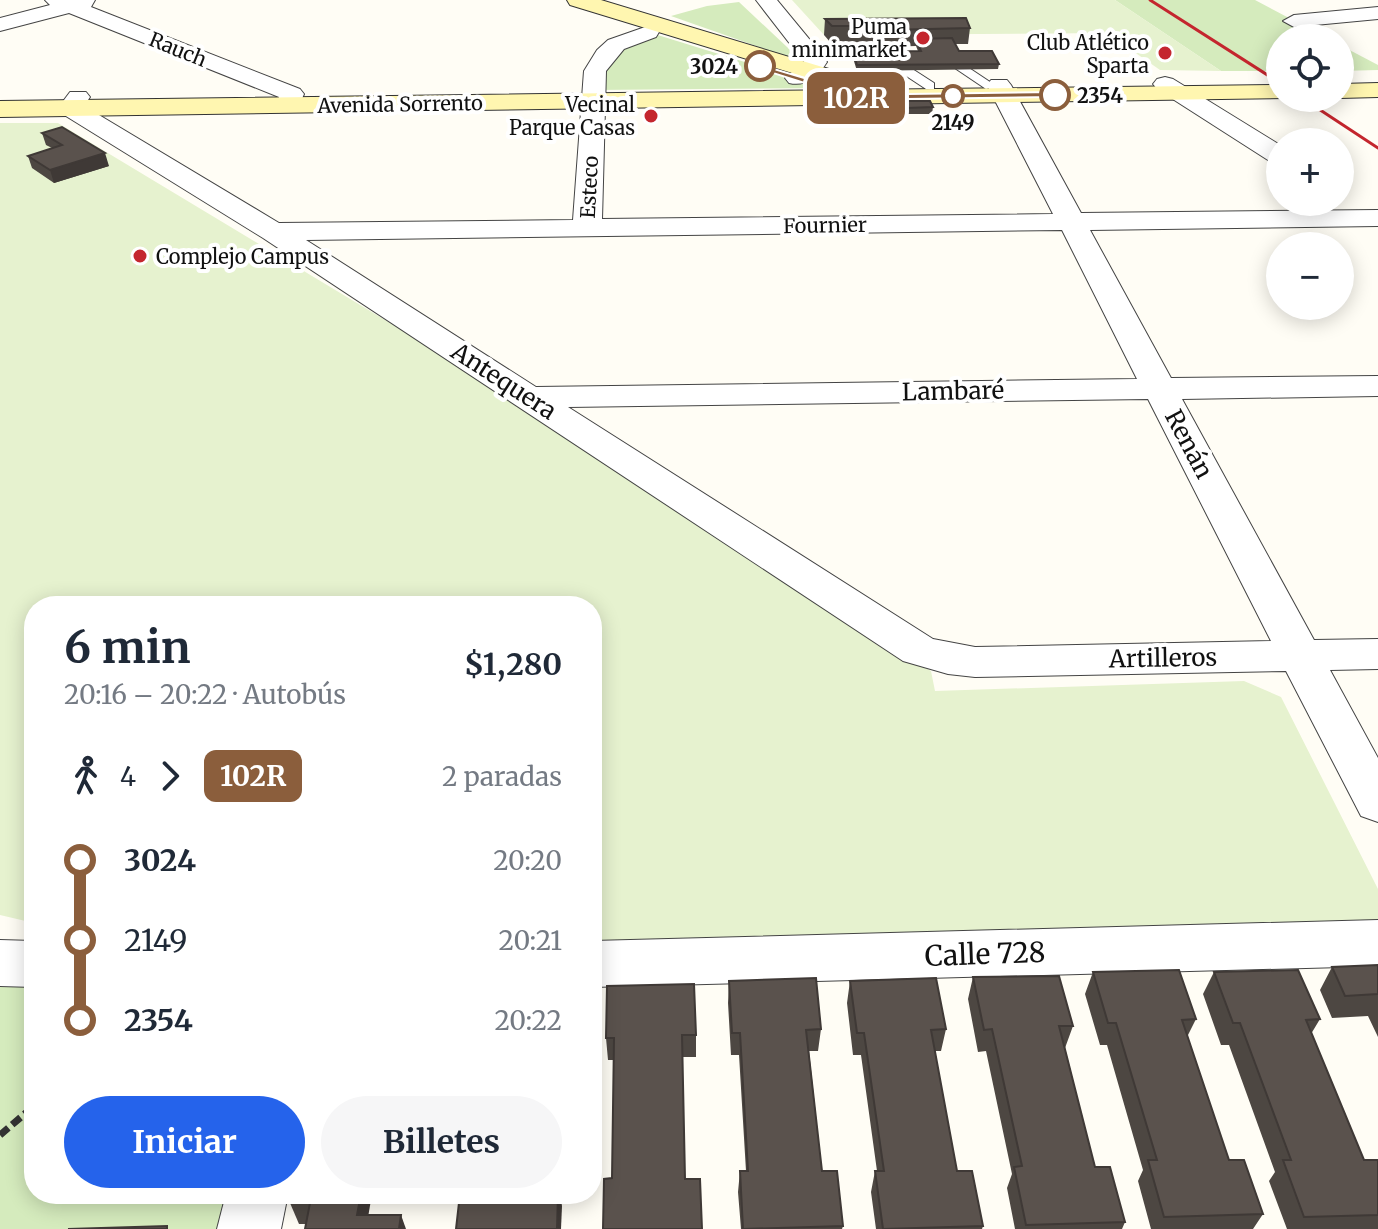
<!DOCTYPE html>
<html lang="es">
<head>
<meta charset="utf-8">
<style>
  body { margin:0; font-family:Merriweather,serif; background:#f6f6f7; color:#1f2937; height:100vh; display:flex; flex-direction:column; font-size:30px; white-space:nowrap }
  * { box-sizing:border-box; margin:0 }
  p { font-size:26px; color:#747a83 }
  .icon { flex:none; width:44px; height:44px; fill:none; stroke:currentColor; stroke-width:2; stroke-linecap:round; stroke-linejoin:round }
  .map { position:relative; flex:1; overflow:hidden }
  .side { position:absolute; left:24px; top:596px; width:578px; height:608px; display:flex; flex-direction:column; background:#fff; border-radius:32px; box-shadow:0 4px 20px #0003 }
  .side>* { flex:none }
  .badge { padding:0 16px; border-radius:12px; font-size:28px; line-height:52px }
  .controls { position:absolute; left:1266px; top:24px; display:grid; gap:16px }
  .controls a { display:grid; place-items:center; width:88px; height:88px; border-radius:50%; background:#fff; box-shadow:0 4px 20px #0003; font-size:40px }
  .map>.badge { position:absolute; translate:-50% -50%; box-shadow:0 0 0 4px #fff }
  .legs { display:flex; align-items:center; gap:12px; height:88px; padding:0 40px; font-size:26px }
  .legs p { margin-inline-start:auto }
  .head { display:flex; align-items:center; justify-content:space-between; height:136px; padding:0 40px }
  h1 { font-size:44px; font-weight:700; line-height:60px }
  .button { display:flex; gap:16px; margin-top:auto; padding:16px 40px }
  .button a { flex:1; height:92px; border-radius:48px; background:#2563eb; color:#fff; font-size:32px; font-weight:700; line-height:92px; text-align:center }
  .button a+a { background:#f6f6f7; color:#1f2937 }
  ul { padding:0 40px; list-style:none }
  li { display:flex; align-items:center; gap:28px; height:80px; font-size:30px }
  li i { display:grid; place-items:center; width:12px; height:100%; margin:0 10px; background:currentColor }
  li i::after { content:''; width:20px; height:20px; margin:-10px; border:6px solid; border-radius:50%; background:#fff }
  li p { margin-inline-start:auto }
  li:first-child i { background:linear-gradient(#0000 50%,currentColor 0) }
  li:last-child i { background:linear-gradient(currentColor 50%,#0000 0) }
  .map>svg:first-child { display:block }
  .green { fill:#d5ebbd }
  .pitch { fill:#e6f2cf }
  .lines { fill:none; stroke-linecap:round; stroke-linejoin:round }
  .lane-casing { stroke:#444; stroke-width:2 }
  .street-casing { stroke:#444; stroke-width:2 }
  .secondary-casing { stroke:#333; stroke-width:2 }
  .path { stroke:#333; stroke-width:7; stroke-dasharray:11 5; stroke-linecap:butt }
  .lane { fill:#fff; fill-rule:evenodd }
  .street { fill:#fff; fill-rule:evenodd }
  .secondary { fill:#fff6b0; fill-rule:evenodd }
  .rail { stroke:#c4262e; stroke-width:3 }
  .wall { fill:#4d4742 }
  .shaded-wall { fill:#3f3936 }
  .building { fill:#5a524d; stroke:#3f3936; stroke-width:2 }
  .line-1 { fill:#8b5e3c; stroke:#fff; stroke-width:2 }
  .poi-dot { fill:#c4262e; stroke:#fff; stroke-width:3 }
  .stop-1-dot { fill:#fff; stroke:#8b5e3c; stroke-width:4 }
  .labels { text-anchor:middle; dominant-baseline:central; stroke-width:8; stroke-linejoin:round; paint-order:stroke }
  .far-poi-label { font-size:20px; fill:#111; stroke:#fff; text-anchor:end }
  .far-street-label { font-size:20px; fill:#111; stroke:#fff }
  .far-stop-label { font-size:20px; font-weight:bold; fill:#111; stroke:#fff; text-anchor:end }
  .street-label { font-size:24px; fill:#111; stroke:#fff }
  .near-street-label { font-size:28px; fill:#111; stroke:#fff }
</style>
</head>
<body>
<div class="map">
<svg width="1378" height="1229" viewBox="0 0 1378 1229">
  <rect width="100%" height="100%" fill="#fffdf5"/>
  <g class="green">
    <path d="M1115 0H1255L1327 38H1280V71H1221Z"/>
    <path d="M739 2 804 63 671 16 707 6Z"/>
    <path d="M648 32 828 88 594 90 604 52Z"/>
    <path d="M1340 45 1378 65V70L1340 71Z"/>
    <path d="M0 977 34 979V1194H233L225 1229H0Z"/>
  </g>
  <g class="pitch">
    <path d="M792 0H1115L1221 71 1160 70 1107 33 824 35Z"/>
    <path d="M0 123H58L498 388 931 671 935 691 1244 681 1281 697 1378 889V926L592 943V606H34V923L0 915Z"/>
  </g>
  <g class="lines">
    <defs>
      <g id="lane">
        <path d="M886 52 934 83V89H926L879 58 813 59 807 55 813 51Z"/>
        <path d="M937 52H945L996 86 986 89 937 56Z"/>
      </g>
      <g id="street">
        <path d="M45 0H95L91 7 300 89 304 94 297 110H279L276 105 279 97 69 13 0 31V18L50 5Z"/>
        <path d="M756 0H777L824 57 827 62C818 76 807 87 789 83L785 78 804 62Z"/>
        <path d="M1378 7V19L1294 27 1283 21 1294 15Z"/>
        <path d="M648 26 656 27 659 32 656 37 624 49 606 71 602 219 1053 214 987 85 991 80H1007L1011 85 1081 213 1378 210V226L1090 230 1171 378 1378 376V396L1182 399 1314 640 1378 639V669L1330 670 1378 758V822L1361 816 1286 671 975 677 948 674 903 661 263 238 61 113 58 108 70 92H86L90 97 84 106 279 223 573 220 584 71 597 50 608 40ZM1062 230 1137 379 536 387 306 240ZM1148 399 1271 641 975 647 933 639 568 407Z"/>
        <path d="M1165 77 1173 79 1280 145V164L1271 162 1157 89 1153 84 1157 79Z"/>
        <path d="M1378 920V966L592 987V941Z"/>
        <path d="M0 940 34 941V987L0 986Z"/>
        <path d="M226 1194H288L281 1229H217Z"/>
      </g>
      <g id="secondary">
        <path d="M567 0H601L862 79 865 84 858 90 1280 85V98H1286L0 117V101L848 90 570 5Z"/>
        <path d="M1378 83V97L1340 98H1338L1340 84Z"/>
      </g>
    </defs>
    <use href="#lane" class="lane-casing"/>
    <use href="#street" class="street-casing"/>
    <use href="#secondary" class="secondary-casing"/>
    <path class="path" d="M0 1135 34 1106"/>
    <use href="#lane" class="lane"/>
    <use href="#street" class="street"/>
    <use href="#secondary" class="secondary"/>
    <g class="rail">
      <path d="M1150 0 1280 83"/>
      <path d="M1302 98 1378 148"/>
    </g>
  </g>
  <g class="wall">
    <path d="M825 19 970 28 968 44H955L959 51 999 64 998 69 857 71 853 58V52L918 51 916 46 884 47 882 42 831 43 824 35Z"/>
    <path d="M905 101 933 107 932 114H906L904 108Z"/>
    <path d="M42 133 109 166 54 183 32 168 28 156 52 148 46 145Z"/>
    <path d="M1378 965V1037L1368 1016 1332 1018 1320 990 1332 967Z"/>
    <path d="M1093 972 1196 1019 1187 1037 1229 1160 1263 1214 1253 1229H1151L1138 1181 1143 1170 1107 1045H1100L1085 994Z"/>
    <path d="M1214 972 1320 1019 1311 1034 1364 1160H1378V1229H1287L1269 1181 1275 1172 1229 1045H1221L1203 994Z"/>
    <path d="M973 977 1073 1026 1065 1048 1095 1167 1125 1222 1122 1229H1015L1007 1188 1012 1174 986 1051 978 1052 968 999Z"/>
    <path d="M729 981 821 1029 818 1051H809L822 1171 843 1226 842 1229H741L738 1192 740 1171H746L739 1055H731L728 1003Z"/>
    <path d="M850 981 946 1029 941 1051H935L957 1171 983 1226 982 1229H876L871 1192 875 1171H877L861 1055H853L847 1003Z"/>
    <path d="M696 1035V1057H682L612 1178 614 1060H608L606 1038Z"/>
    <path d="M372 1194 306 1224H299L290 1203Z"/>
  </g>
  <g class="shaded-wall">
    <path d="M105 153 109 166 54 183 50 170Z"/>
    <path d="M361 1194H372L366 1229 357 1215Z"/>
    <path d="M558 1194H560L562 1206 561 1229H557Z"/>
    <path d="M401 1215 406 1229H399Z"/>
  </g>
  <g class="building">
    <path d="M966 18 970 28 886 30 884 26H832L825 19Z"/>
    <path d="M952 38 959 51H992L999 64 857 65 853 52 921 51 916 39Z"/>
    <path d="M905 101H930L933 107 907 108Z"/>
    <path d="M62 127 105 153 50 170 28 156 62 145 42 133Z"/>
    <path d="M1378 965V994L1345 996 1332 967Z"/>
    <path d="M1179 970 1196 1019 1182 1020 1229 1160H1244L1263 1214 1164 1217 1148 1160H1157L1116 1023H1108L1093 972Z"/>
    <path d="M1298 970 1320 1019 1306 1020 1364 1160H1378V1215L1304 1217 1283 1160H1291L1240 1023H1233L1214 972Z"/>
    <path d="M1059 976 1073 1026H1059L1095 1167H1110L1125 1222 1026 1225 1014 1167 1022 1166 992 1029 984 1030 973 977Z"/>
    <path d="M816 978 821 1029 806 1030 822 1171H837L843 1226 743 1229 740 1171H748L740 1033H732L729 981Z"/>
    <path d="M936 978 946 1029 931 1030 957 1171H972L983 1226 883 1229 875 1171H884L864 1033H857L850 981Z"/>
    <path d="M694 984 696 1035H682L685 1179H700L702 1229H603L604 1179 612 1178 614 1038H606L607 986Z"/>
    <path d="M292 1194H361L357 1215H401L399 1229H305L310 1203H290Z"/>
    <path d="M460 1194H558L557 1229H456Z"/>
    <path d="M167 1226V1229H68Z"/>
  </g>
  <path class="line-1" d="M757 64 831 86 835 95 1055 92 1060 95 1055 97 831 100 824 89 757 68Z"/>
  <g class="poi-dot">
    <circle cx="923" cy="38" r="8"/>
    <circle cx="1165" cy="53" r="8"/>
    <circle cx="651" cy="116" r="8"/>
    <circle cx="140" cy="256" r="8"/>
  </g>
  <g class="stop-1-dot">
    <circle cx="760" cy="66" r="14"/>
    <circle cx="1055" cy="95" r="14"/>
    <circle cx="953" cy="96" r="10"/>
  </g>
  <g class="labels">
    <g class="far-poi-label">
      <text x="907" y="26">Puma<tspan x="907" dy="23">minimarket</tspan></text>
      <text x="1149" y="42">Club Atlético<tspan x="1149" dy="23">Sparta</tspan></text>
      <text x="635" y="104">Vecinal<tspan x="635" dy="23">Parque Casas</tspan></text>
      <text x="156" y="256" text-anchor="start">Complejo Campus</text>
    </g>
    <g class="far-street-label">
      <text transform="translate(178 49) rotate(22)">Rauch</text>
      <text transform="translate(400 104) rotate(-1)">Avenida Sorrento</text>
      <text transform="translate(589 187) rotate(-87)">Esteco</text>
      <text transform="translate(825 225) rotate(-1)">Fournier</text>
    </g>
    <g class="far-stop-label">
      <text x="738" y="66">3024</text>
      <text x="1077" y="95" text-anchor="start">2354</text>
      <text x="953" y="122" text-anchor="middle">2149</text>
    </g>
    <g class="street-label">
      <text transform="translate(504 381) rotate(33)">Antequera</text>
      <text transform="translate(953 391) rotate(-1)">Lambaré</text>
      <text transform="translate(1189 444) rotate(62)">Renán</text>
      <text transform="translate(1163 658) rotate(-1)">Artilleros</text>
    </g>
    <g class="near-street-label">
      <text transform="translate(985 954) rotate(-2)">Calle 728</text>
    </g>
  </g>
</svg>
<div class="controls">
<a><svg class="icon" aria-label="locate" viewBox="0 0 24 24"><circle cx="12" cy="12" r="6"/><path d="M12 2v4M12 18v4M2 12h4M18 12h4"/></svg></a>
<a>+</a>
<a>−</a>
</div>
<b class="badge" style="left:856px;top:98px;background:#8b5e3c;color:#fff">102R</b>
<section class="side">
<div class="head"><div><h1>6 min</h1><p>20:16 – 20:22 · Autobús</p></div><b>$1,280</b></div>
<div class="legs"><svg class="icon" aria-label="walk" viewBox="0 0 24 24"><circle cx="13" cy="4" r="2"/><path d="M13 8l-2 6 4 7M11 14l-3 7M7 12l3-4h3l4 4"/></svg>4<svg class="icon" aria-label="forward" viewBox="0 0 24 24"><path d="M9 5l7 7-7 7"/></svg><b class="badge" style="background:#8b5e3c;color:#fff">102R</b><p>2 paradas</p></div>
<ul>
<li><i style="color:#8b5e3c"></i><b>3024</b><p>20:20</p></li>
<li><i style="color:#8b5e3c"></i><span>2149</span><p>20:21</p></li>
<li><i style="color:#8b5e3c"></i><b>2354</b><p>20:22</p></li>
</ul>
<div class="button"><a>Iniciar</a><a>Billetes</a></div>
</section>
</div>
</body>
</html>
